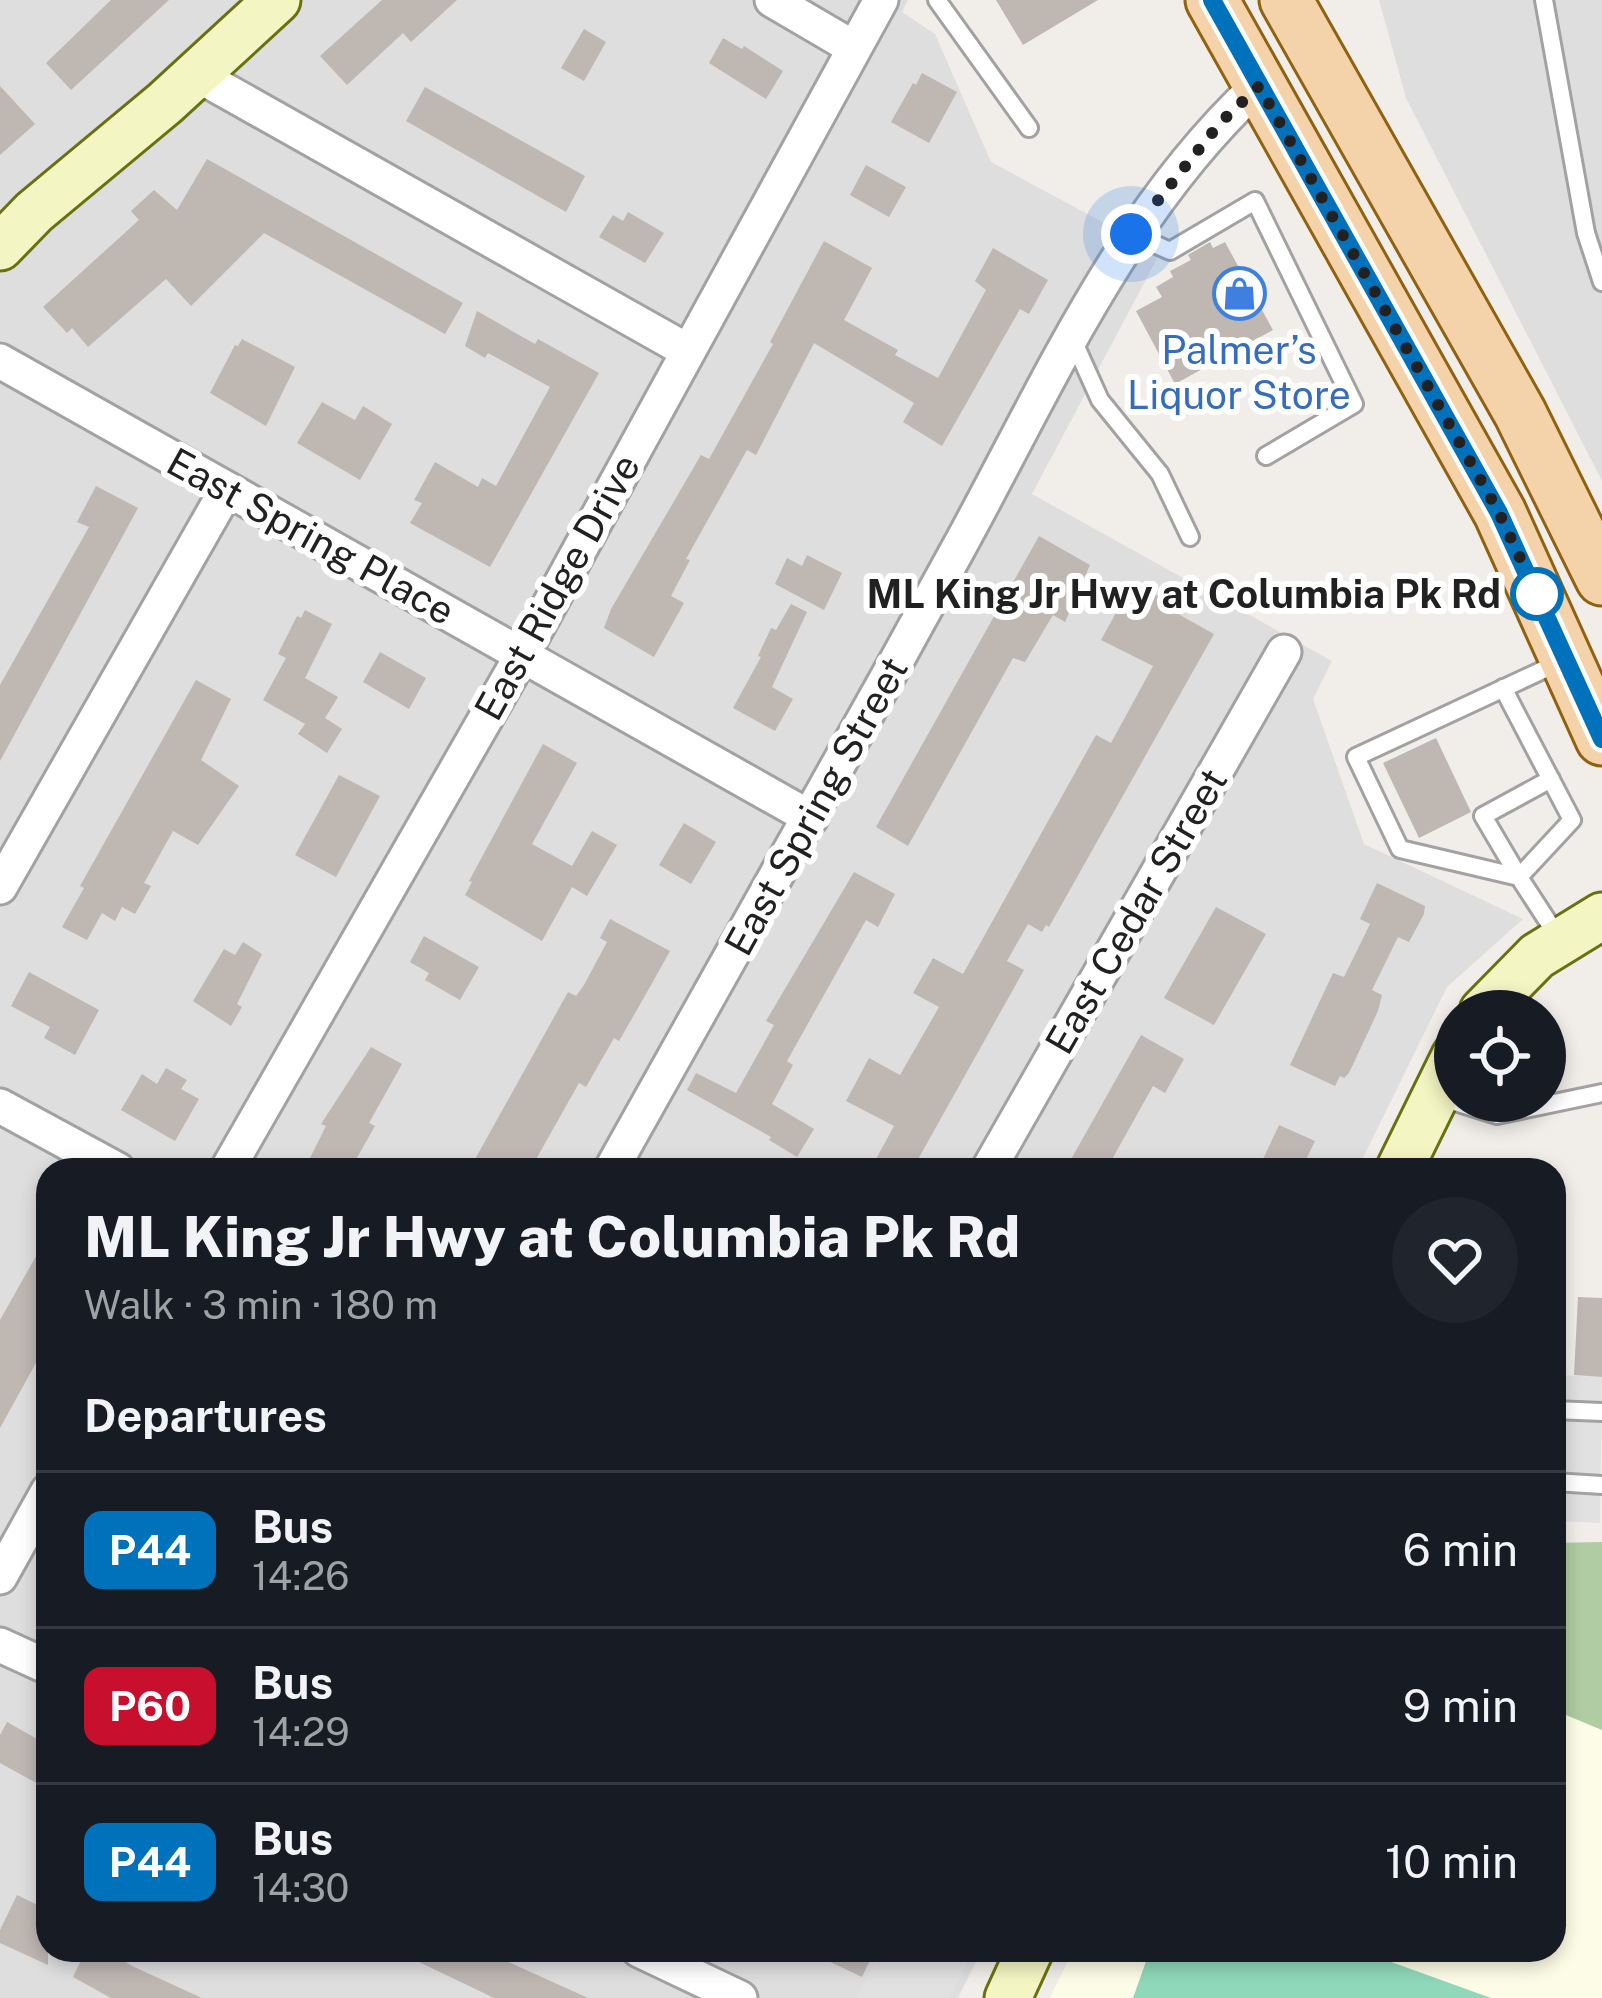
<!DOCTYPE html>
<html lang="en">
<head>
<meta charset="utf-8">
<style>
  body { margin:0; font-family:"Public Sans",sans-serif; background:#20242c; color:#f1f3f6; height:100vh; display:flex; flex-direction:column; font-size:45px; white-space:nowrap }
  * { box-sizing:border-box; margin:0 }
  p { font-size:39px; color:#9ea1a6 }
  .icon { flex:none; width:66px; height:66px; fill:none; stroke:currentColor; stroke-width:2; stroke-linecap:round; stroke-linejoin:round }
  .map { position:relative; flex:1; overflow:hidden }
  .panel { position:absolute; left:36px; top:1158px; width:1530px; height:804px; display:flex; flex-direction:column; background:#171b24; border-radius:36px; box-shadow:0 6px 18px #0003 }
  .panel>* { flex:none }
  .badge { padding:0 24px; border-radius:18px; font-size:42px; line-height:78px }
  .fabs { position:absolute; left:1434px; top:990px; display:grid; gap:24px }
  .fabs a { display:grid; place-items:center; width:132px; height:132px; border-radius:50%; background:#171b24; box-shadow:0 6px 18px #0003; font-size:60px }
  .you { position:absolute; width:60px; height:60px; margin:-30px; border:9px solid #fff; border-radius:50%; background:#1a73e8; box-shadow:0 0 0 18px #1a73e833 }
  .map>.badge { position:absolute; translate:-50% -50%; box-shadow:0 0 0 6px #fff }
  h2 { padding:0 48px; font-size:45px; line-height:108px }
  .round { display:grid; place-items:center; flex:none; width:126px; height:126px; border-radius:63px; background:#20242c }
  .head { display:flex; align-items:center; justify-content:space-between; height:204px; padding:0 48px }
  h1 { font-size:57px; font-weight:800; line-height:90px }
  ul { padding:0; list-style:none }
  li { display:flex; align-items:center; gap:36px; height:156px; padding:0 48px; border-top:3px solid #363941 }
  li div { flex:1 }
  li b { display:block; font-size:45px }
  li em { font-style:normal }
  li .badge { min-width:132px; font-weight:700; text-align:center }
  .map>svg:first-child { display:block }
  .residential { fill:#dfdede }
  .education { fill:#fdfce6 }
  .forest { fill:#afcca2 }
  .pitch { fill:#8fd8b9 }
  .parking { fill:#e1e1e1 }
  .building { fill:#beb7b2 }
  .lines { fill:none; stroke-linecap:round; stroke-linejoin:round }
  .lane-casing { stroke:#a2a2a2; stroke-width:22 }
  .street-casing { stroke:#a2a2a2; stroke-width:39 }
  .secondary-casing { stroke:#69710f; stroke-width:51 }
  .primary-casing { stroke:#90610e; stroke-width:57 }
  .lane { stroke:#fff; stroke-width:16 }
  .street { stroke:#fff; stroke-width:33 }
  .secondary { stroke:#f3f5c3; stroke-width:45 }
  .primary { stroke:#f4d2aa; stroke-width:51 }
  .line-casing { stroke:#fff; stroke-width:27 }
  .line { stroke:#0072bc; stroke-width:18 }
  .walk { stroke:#212121; stroke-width:12; stroke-dasharray:0 21.6 }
  .stop-dot { fill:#fff; stroke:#0072bc; stroke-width:6 }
  .labels { text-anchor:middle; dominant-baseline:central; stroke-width:12; stroke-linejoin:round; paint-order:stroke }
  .shop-label { font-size:39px; fill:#366cbe; stroke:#fff }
  .street-label { font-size:39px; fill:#212121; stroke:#fff }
  .stop-label { font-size:39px; font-weight:bold; fill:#212121; stroke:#fff; text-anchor:end }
</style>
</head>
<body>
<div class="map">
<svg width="1602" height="1998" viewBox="0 0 1602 1998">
  <rect width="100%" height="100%" fill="#f1eee9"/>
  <g class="residential">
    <path d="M0 0H908L902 12 935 34 991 162 1160 253 1032 494 1332 661 1313 699 1364 844 1523 919 1447 987 1357 1170H48V1950H982L958 1998H0Z"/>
    <path d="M1379 0H1602V481L1406 98Z"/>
  </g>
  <path class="education" d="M1554 1710 1602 1730V1998H1050L1073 1950H1554Z"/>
  <path class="forest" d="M1602 1542V1730L1554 1710V1543Z"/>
  <path class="pitch" d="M1150 1950H1358L1491 1998H1133Z"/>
  <g class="parking">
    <path d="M1554 1375 1602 1377 1600 1523 1554 1521Z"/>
    <path d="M880 1950H973L950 1998H857Z"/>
  </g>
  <g class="building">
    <path d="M111 0H169L71 90 46 63Z"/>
    <path d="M382 0H457L411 42 403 33 347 85 320 56Z"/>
    <path d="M996 0H1098L1023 45Z"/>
    <path d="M584 29 606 42 584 81 561 68Z"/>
    <path d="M723 38 742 49 744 46 783 71 766 99 709 63Z"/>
    <path d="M922 73 957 92 929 143 891 122 913 83 916 85Z"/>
    <path d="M0 86 35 124 0 155Z"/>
    <path d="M425 87 585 176 566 212 406 121Z"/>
    <path d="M207 159 463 303 445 334 264 233 191 306 166 279 88 347 72 328 67 333 43 307 139 220 131 211 154 190 177 210Z"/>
    <path d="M866 165 906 187 889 217 850 195Z"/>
    <path d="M628 212 664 233 645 263 599 237 613 215 623 221Z"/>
    <path d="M824 241 872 268 844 320 898 350 895 355 938 378 986 290 975 281 993 248 1048 280 1029 314 1020 309 942 446 903 422 914 403 814 343 756 455 747 450 686 559 690 560 671 596 684 603 654 657 604 628 611 609 701 455 709 459 773 344 770 342Z"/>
    <path d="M1210 242 1213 248 1225 242 1273 330 1175 384 1136 311 1162 297 1156 287 1173 277 1170 271 1191 260 1188 255Z"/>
    <path d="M477 311 535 344 538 339 599 373 490 567 410 523 422 503 414 500 435 462 478 487 482 478 496 486 550 387 488 353 485 358 465 346Z"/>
    <path d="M242 339 295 367 266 426 210 393 235 345 238 346Z"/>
    <path d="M322 402 355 420 363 406 392 424 360 480 297 443Z"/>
    <path d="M96 486 138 508 0 761V685L89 527 77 522Z"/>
    <path d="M1039 536 1090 565 1065 622 1053 615 1025 662 1013 658 908 846 876 827Z"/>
    <path d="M807 555 842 573 824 610 775 584 787 558 802 566Z"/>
    <path d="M1133 582 1165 600 1162 605 1214 634 1049 927 1046 925 1042 932 1028 924 1007 961 1024 970 912 1170H870L894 1126 846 1101 869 1058 900 1075 939 1007 913 993 933 958 963 974 1096 735 1111 743 1153 666 1101 640Z"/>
    <path d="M791 604 807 612 772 687 793 699 775 731 733 708 761 657 758 656 771 628 776 630Z"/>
    <path d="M305 610 332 624 305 678 338 697 325 718 342 729 327 753 298 734 305 724 263 700 286 658 278 654 297 616 301 618Z"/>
    <path d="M380 652 426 678 409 709 363 682Z"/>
    <path d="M196 680 231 699 201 760 239 786 198 845 173 831 144 883 151 886 135 914 122 907 115 921 102 913 87 940 62 927 84 888 80 886Z"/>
    <path d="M1436 738 1471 812 1419 838 1383 763Z"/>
    <path d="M543 744 577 763 532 844 572 866 592 831 617 845 587 896 572 887 542 941 465 895 472 882 469 881Z"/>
    <path d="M339 775 380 796 336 877 295 855Z"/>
    <path d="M684 823 716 842 691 884 659 865Z"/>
    <path d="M854 872 895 894 878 927 866 920 787 1061 793 1065 772 1104 814 1129 797 1157 769 1140 771 1137 687 1090 696 1073 736 1093 774 1025 766 1021Z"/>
    <path d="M1377 883 1425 906 1424 914 1409 942 1398 937 1372 990 1382 995 1378 1011 1349 1073 1344 1078 1340 1076 1335 1086 1290 1065 1333 973 1344 977 1370 924 1360 919Z"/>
    <path d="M1216 907 1266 934 1214 1025 1164 998Z"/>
    <path d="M610 919 670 951 650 987 619 1041 614 1038 586 1087 579 1083 530 1170H469L568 992 576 996 584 985 607 942 600 938Z"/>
    <path d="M424 936 479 967 460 1000 425 980 429 973 410 962Z"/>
    <path d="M243 942 262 954 237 1004 242 1007 231 1026 193 1001 224 949 235 955Z"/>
    <path d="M29 972 99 1010 75 1055 44 1038 50 1027 11 1006Z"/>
    <path d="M1141 1035 1184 1059 1165 1093 1153 1086 1106 1170H1065Z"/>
    <path d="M371 1047 402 1064 369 1123 375 1126 350 1170H304L326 1126 321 1124Z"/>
    <path d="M166 1068 187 1080 181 1089 199 1099 175 1141 121 1110 142 1074 157 1084Z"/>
    <path d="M1279 1125 1315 1141 1301 1170H1258Z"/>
    <path d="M48 1235V1341L0 1428V1320Z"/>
    <path d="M1578 1297 1602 1298V1377L1574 1375Z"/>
    <path d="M7 1722 48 1745V1771L40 1785 0 1763V1735Z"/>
    <path d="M17 1895 48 1910V1965L0 1943V1930Z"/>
    <path d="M86 1950H124L120 1958 132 1966 202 1998H111L73 1977Z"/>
    <path d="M394 1950H482L588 1998H494Z"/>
    <path d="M805 1950H875L862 1977Z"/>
  </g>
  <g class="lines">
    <defs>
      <g id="lane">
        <path d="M937 0 1029 128"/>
        <path d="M1544 0 1586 233 1602 282"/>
        <path d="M1132 234 1170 251 1255 201 1354 404 1266 456"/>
        <path d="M1073 340 1100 400 1160 474 1190 537"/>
        <path d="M1503 688 1572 820 1519 877 1483 816 1551 779"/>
        <path d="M1558 937 1519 877 1400 849 1356 757 1560 662"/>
        <path d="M1436 1096 1497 1115 1602 1093"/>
        <path d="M1554 1410 1602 1412"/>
        <path d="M1554 1482 1602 1485"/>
      </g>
      <g id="street">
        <path d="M772 0 854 48"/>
        <path d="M196 74 686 350"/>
        <path d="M0 361 811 818"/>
        <path d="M0 887 227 489"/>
        <path d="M0 1106 118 1170"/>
        <path d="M227 1170 522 655 881 0"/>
        <path d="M611 1170C728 964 844 757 958 549 1046 389 1122 211 1259 85"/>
        <path d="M988 1170 1284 652"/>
        <path d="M0 1577 48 1491"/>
        <path d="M0 1645 48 1667"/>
        <path d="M639 1950 740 1998"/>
      </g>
      <g id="secondary">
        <path d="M0 247 34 212 165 103 277 0"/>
        <path d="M1483 1011 1537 956 1602 916"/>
        <path d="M1399 1170 1455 1056"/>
        <path d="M1008 1998 1030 1950"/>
      </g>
      <g id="primary">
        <path d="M1212 0 1500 513 1602 739"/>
        <path d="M1286 0 1520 413 1602 579"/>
      </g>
    </defs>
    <use href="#lane" class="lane-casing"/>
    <use href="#street" class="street-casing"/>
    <use href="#secondary" class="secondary-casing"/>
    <use href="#primary" class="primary-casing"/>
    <use href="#lane" class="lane"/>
    <use href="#street" class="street"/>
    <use href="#secondary" class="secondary"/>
    <use href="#primary" class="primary"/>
  </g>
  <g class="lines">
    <defs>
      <path id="line" d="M1212 0 1499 513 1602 739"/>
    </defs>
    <use href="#line" class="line-casing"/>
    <use href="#line" class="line"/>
    <path class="walk" d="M1131 234 1220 123 1259 86 1499 513 1537 594"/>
  </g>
  <defs>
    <symbol id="shop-ring" viewBox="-11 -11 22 22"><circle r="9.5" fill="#fff" stroke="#3f7fe0" stroke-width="1.5"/><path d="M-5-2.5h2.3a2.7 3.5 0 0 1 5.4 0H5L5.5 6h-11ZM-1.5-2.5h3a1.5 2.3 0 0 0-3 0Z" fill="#3f7fe0"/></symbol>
  </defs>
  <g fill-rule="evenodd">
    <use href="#shop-ring" x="1210" y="264" width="59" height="59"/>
  </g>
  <circle class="stop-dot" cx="1537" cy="594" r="24"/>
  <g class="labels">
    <g class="shop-label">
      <text x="1239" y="350">Palmer’s<tspan x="1239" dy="45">Liquor Store</tspan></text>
    </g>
    <g class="street-label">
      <text transform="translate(311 536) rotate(29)">East Spring Place</text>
      <text transform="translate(557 587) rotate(-61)">East Ridge Drive</text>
      <text transform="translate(816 806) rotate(-61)">East Spring Street</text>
      <text transform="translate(1136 911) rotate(-60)">East Cedar Street</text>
    </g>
    <g class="stop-label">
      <text x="1501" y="594">ML King Jr Hwy at Columbia Pk Rd</text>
    </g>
  </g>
</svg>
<div class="fabs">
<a><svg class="icon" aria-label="locate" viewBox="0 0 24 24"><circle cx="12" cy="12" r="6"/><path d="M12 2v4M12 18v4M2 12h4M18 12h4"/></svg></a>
</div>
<div class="you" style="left:1131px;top:234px"></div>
<section class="panel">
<div class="head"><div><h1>ML King Jr Hwy at Columbia Pk Rd</h1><p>Walk · 3 min · 180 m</p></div><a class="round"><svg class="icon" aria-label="heart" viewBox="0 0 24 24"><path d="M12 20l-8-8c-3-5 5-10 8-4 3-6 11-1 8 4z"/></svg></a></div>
<h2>Departures</h2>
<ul>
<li><span class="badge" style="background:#0072bc;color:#fff">P44</span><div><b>Bus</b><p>14:26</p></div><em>6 min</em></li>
<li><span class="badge" style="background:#c8102e;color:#fff">P60</span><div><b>Bus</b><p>14:29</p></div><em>9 min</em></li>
<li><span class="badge" style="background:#0072bc;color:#fff">P44</span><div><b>Bus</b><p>14:30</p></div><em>10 min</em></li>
</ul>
</section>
</div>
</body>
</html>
